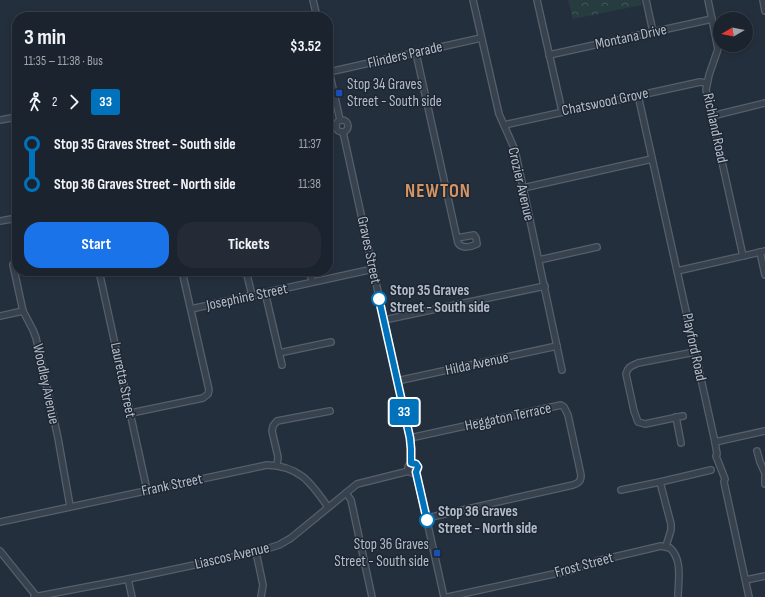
<!DOCTYPE html>
<html lang="en">
<head>
<meta charset="utf-8">
<style>
  body { margin:0; font-family:"Sofia Sans Condensed",sans-serif; background:#242b36; color:#f1f3f6; height:100vh; display:flex; flex-direction:column; font-size:15px; white-space:nowrap }
  * { box-sizing:border-box; margin:0 }
  p { font-size:13px; color:#a0a4aa }
  .icon { flex:none; width:22px; height:22px; fill:none; stroke:currentColor; stroke-width:2; stroke-linecap:round; stroke-linejoin:round }
  .map { position:relative; flex:1; overflow:hidden }
  .sheet { position:absolute; left:12px; top:12px; width:321px; height:264px; display:flex; flex-direction:column; background:#1b232e; border-radius:16px; box-shadow:0 2px 6px #0003,0 0 0 1px #39404a }
  .sheet>* { flex:none }
  .badge { padding:0 8px; border-radius:3px; font-size:14px; line-height:26px }
  .needle { width:26px; rotate:261deg }
  .tools { position:absolute; left:713px; top:12px; display:grid; gap:8px }
  .tools a { display:grid; place-items:center; width:40px; height:40px; border-radius:50%; background:#1b232e; box-shadow:0 2px 6px #0003,0 0 0 1px #39404a; font-size:20px }
  .map>.badge { position:absolute; translate:-50% -50%; box-shadow:0 0 0 2px #fff }
  .legs { display:flex; align-items:center; gap:6px; height:44px; padding:0 12px; font-size:13px }
  .legs p { margin-inline-start:auto }
  .head { display:flex; align-items:center; justify-content:space-between; height:68px; padding:0 12px }
  h1 { font-size:22px; font-weight:700; line-height:30px }
  .cta { display:flex; gap:8px; margin-top:auto; padding:8px 12px }
  .cta a { flex:1; height:46px; border-radius:16px; background:#1a73e8; color:#fff; font-size:16px; font-weight:700; line-height:46px; text-align:center }
  .cta a+a { background:#242b36; color:#f1f3f6 }
  ul { padding:0 12px; list-style:none }
  li { display:flex; align-items:center; gap:14px; height:40px; font-size:15px }
  li i { display:grid; place-items:center; width:6px; height:100%; margin:0 5px; background:currentColor }
  li i::after { content:''; width:10px; height:10px; margin:-5px; border:3px solid; border-radius:50%; background:#1b232e }
  li p { margin-inline-start:auto }
  li:first-child i { background:linear-gradient(#0000 50%,currentColor 0) }
  li:last-child i { background:linear-gradient(currentColor 50%,#0000 0) }
  .map>svg:first-child { display:block }
  .park { fill:url(#park-crowns) }
  .lines { fill:none; stroke-linecap:round; stroke-linejoin:round }
  .street-casing { stroke:#565f6c; stroke-width:8 }
  .street { stroke:#38414e; stroke-width:5.5 }
  .line-1-casing { stroke:#fff; stroke-width:9 }
  .line-1 { stroke:#0072bc; stroke-width:6 }
  .transit-dot { fill:#1a4fb4; stroke:#1d2633; stroke-width:1.5 }
  .stop-1-dot { fill:#fff; stroke:#0072bc; stroke-width:2 }
  .labels { text-anchor:middle; dominant-baseline:central; stroke-width:3; stroke-linejoin:round; paint-order:stroke }
  .street-label { font-size:15px; fill:#b4bcc9; stroke:#1d2633 }
  .poi-label { font-size:15px; fill:#b4bcc9; stroke:#1d2633; text-anchor:start }
  .stop-label { font-size:15px; font-weight:bold; fill:#b4bcc9; stroke:#1d2633; text-anchor:start }
  .district-label { font-size:19px; font-weight:bold; letter-spacing:1px; fill:#d59563; stroke:#1d2633 }
</style>
</head>
<body>
<div class="map">
<svg width="765" height="597" viewBox="0 0 765 597">
  <defs>
    <pattern id="park-crowns" width="20" height="18" patternUnits="userSpaceOnUse"><rect width="20" height="18" fill="#263c3f"/><path d="M2 6a3 3 0 1 1 6 0M12 15a3 3 0 1 1 6 0" fill="none" stroke="#435659"/></pattern>
  </defs>
  <rect width="100%" height="100%" fill="#242f3e"/>
  <path class="park" d="M568 0H641L642 5 573 19Z"/>
  <g class="lines">
    <defs>
      <g id="street">
        <path d="M313 0 317 17"/>
        <path d="M473 0 499 114 515 150 562 370"/>
        <path d="M537 0 562 111"/>
        <path d="M646 0 653 32"/>
        <path d="M708 0 718 49 709 75 706 90 743 256"/>
        <path d="M763 0 765 11"/>
        <path d="M416 53 458 243C462 249 471 247 477 244L476 238 474 235 457 238"/>
        <path d="M549 55 712 19"/>
        <path d="M328 66 340 120"/>
        <path d="M329 72 481 38"/>
        <path d="M638 95 715 442 717 454 716 456 725 479 724 482 749 597"/>
        <path d="M712 116 765 103"/>
        <path d="M0 120 17 117"/>
        <circle cx="342" cy="126" r="6"/>
        <path d="M504 125 700 82 707 83"/>
        <path d="M328 129 336 127"/>
        <path d="M343 132 410 438 411 449V463"/>
        <path d="M523 188 652 159"/>
        <path d="M0 221 17 218"/>
        <path d="M760 252 765 275"/>
        <path d="M539 260 597 247"/>
        <path d="M13 265 23 311 33 330 36 338 58 438 70 506"/>
        <path d="M99 271 147 490"/>
        <path d="M246 271 252 295"/>
        <path d="M310 271 312 282"/>
        <path d="M677 271 765 251"/>
        <path d="M265 292 282 365"/>
        <path d="M191 309 373 269"/>
        <path d="M0 316 23 311"/>
        <path d="M384 320 545 286"/>
        <path d="M279 353 331 342"/>
        <path d="M397 381 557 346"/>
        <path d="M131 413 203 398 208 394 209 390 182 271"/>
        <path d="M683 416 645 424 638 422 634 411 626 374C628 366 632 366 638 363L695 352"/>
        <path d="M676 417 681 443"/>
        <path d="M410 438 561 405 564 407 568 415 581 475C581 481 579 483 573 485L427 518"/>
        <path d="M715 442 765 431"/>
        <path d="M757 451 760 462 765 473"/>
        <circle cx="413" cy="468" r="5"/>
        <path d="M277 465 278 457 272 431 273 426 277 421 330 411"/>
        <path d="M416 472 444 597"/>
        <path d="M765 477V484"/>
        <path d="M660 482 711 470"/>
        <path d="M621 490 660 482 671 524V530L666 546"/>
        <path d="M346 493 351 500 372 597"/>
        <path d="M0 522 267 465C300 466 311 483 328 507"/>
        <path d="M0 551 37 597"/>
        <path d="M256 552 263 585 261 597"/>
        <path d="M128 579 132 597"/>
        <path d="M746 580 765 576"/>
        <path d="M34 597 128 579 256 552 279 545 291 538 357 484 409 471"/>
        <path d="M448 597 572 570 597 561 661 546 670 548C683 560 678 581 678 597"/>
      </g>
    </defs>
    <use href="#street" class="street-casing"/>
    <use href="#street" class="street"/>
  </g>
  <g class="lines">
    <defs>
      <path id="line-1" d="M379 299 410 438 411 449V463L416 464 418 467 416 472 427 520"/>
    </defs>
    <use href="#line-1" class="line-1-casing"/>
    <use href="#line-1" class="line-1"/>
  </g>
  <g class="transit-dot">
    <rect x="335" y="89" width="8" height="8" rx="2"/>
    <rect x="433" y="549" width="8" height="8" rx="2"/>
  </g>
  <g class="stop-1-dot">
    <circle cx="379" cy="299" r="7"/>
    <circle cx="427" cy="520" r="7"/>
  </g>
  <g class="labels">
    <g class="street-label">
      <text transform="translate(631 37) rotate(-12)">Montana Drive</text>
      <text transform="translate(405 55) rotate(-13)">Flinders Parade</text>
      <text transform="translate(605 102) rotate(-12)">Chatswood Grove</text>
      <text transform="translate(715 128) rotate(78)">Richland Road</text>
      <text transform="translate(521 184) rotate(77)">Crozier Avenue</text>
      <text transform="translate(369 250) rotate(78)">Graves Street</text>
      <text transform="translate(247 297) rotate(-12)">Josephine Street</text>
      <text transform="translate(694 347) rotate(78)">Playford Road</text>
      <text transform="translate(477 364) rotate(-12)">Hilda Avenue</text>
      <text transform="translate(123 380) rotate(78)">Lauretta Street</text>
      <text transform="translate(46 384) rotate(78)">Woodley Avenue</text>
      <text transform="translate(508 417) rotate(-12)">Heggaton Terrace</text>
      <text transform="translate(172 485) rotate(-12)">Frank Street</text>
      <text transform="translate(232 556) rotate(-13)">Liascos Avenue</text>
      <text transform="translate(584 565) rotate(-15)">Frost Street</text>
    </g>
    <g class="poi-label">
      <text x="347" y="84">Stop 34 Graves<tspan x="347" dy="17">Street - South side</tspan></text>
      <text x="429" y="544" text-anchor="end">Stop 36 Graves<tspan x="429" dy="17">Street - South side</tspan></text>
    </g>
    <g class="stop-label">
      <text x="390" y="290">Stop 35 Graves<tspan x="390" dy="17">Street - South side</tspan></text>
      <text x="438" y="511">Stop 36 Graves<tspan x="438" dy="17">Street - North side</tspan></text>
    </g>
    <g class="district-label">
      <text x="438" y="191">NEWTON</text>
    </g>
  </g>
</svg>
<div class="tools">
<a><svg class="needle" viewBox="-14 -14 28 28"><path d="M0-13l5 13h-10z" fill="#e53935"/><path d="M0 13l5-13h-10z" fill="#a0a4aa"/></svg></a>
</div>
<b class="badge" style="left:404px;top:412px;background:#0072bc;color:#fff">33</b>
<section class="sheet">
<div class="head"><div><h1>3 min</h1><p>11:35 – 11:38 · Bus</p></div><b>$3.52</b></div>
<div class="legs"><svg class="icon" aria-label="walk" viewBox="0 0 24 24"><circle cx="13" cy="4" r="2"/><path d="M13 8l-2 6 4 7M11 14l-3 7M7 12l3-4h3l4 4"/></svg>2<svg class="icon" aria-label="forward" viewBox="0 0 24 24"><path d="M9 5l7 7-7 7"/></svg><b class="badge" style="background:#0072bc;color:#fff">33</b></div>
<ul>
<li><i style="color:#0072bc"></i><b>Stop 35 Graves Street - South side</b><p>11:37</p></li>
<li><i style="color:#0072bc"></i><b>Stop 36 Graves Street - North side</b><p>11:38</p></li>
</ul>
<div class="cta"><a>Start</a><a>Tickets</a></div>
</section>
</div>
</body>
</html>
